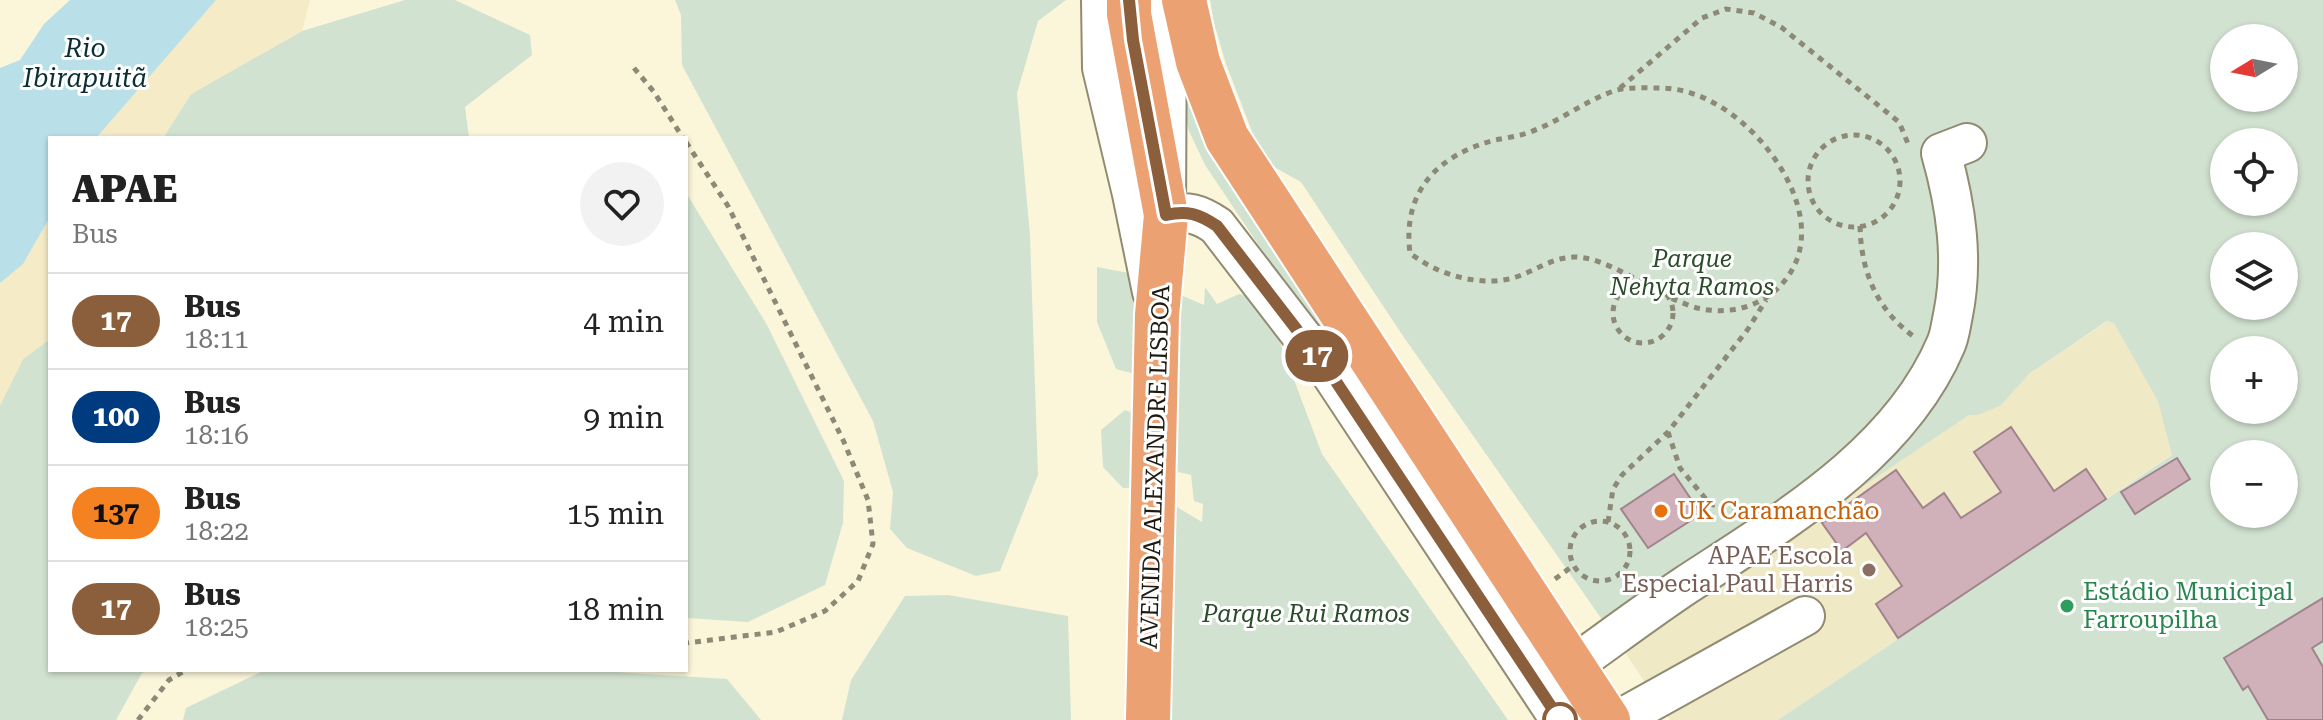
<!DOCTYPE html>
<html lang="en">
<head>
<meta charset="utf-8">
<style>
  body { margin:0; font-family:"Roboto Serif",serif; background:#f2f2f2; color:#222; height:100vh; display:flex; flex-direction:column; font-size:30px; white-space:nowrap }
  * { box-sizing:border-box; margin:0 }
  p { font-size:26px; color:#767676 }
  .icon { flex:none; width:44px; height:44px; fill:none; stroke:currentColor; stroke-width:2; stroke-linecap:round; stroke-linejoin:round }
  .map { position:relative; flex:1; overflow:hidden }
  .details { position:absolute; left:48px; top:136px; width:640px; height:536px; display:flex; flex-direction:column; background:#fff; border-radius:0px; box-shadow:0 2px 6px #0004 }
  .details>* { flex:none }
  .badge { padding:0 16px; border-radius:26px; font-size:28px; line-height:52px }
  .needle { width:52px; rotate:260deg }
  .tools { position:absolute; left:2210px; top:24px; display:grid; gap:16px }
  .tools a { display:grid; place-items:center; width:88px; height:88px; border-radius:50%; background:#fff; box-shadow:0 2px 6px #0004; font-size:40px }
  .map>.badge { position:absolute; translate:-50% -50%; box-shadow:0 0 0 4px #fff }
  .round { display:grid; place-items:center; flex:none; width:84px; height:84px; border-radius:42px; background:#f2f2f2 }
  .head { display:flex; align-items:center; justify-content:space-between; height:136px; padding:0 24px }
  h1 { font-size:38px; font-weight:800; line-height:60px }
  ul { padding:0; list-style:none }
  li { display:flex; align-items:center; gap:24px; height:96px; padding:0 24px; border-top:2px solid #e0e0e0 }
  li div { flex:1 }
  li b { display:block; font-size:30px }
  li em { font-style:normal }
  li .badge { min-width:88px; font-weight:700; text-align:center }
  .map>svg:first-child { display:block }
  .built { fill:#f0e9c6 }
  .green { fill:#d2e2d0; fill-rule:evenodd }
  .sand { fill:#f5ebc6 }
  .water { fill:#b9dfe8 }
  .building { fill:#d0b1ba; stroke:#a0848c; stroke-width:2 }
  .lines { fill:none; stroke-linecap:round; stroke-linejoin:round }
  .minor-casing { stroke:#918b72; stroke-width:42 }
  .major-casing { stroke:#fff; stroke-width:48 }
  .path { stroke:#8c8976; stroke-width:5; stroke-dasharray:6 6; stroke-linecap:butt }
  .minor { stroke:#fff; stroke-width:38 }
  .major { stroke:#eca172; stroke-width:44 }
  .line-casing { stroke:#fff; stroke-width:18 }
  .line { stroke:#8b5e3c; stroke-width:12 }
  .food-dot { fill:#e8710a; stroke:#fff; stroke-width:3 }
  .education-dot { fill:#8d6e63; stroke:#fff; stroke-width:3 }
  .leisure-dot { fill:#2e9e5b; stroke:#fff; stroke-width:3 }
  .stop-dot { fill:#fff; stroke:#8b5e3c; stroke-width:4 }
  .labels { text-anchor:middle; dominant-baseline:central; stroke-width:6; stroke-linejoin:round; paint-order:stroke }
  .park-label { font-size:24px; font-style:italic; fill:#2a4c28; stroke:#fff }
  .street-label { font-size:24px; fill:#1d1b11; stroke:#fff }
  .food-label { font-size:24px; fill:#c56008; stroke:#fff; text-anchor:start }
  .education-label { font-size:24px; fill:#785e54; stroke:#fff; text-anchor:end }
  .leisure-label { font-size:24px; fill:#27864d; stroke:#fff; text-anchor:start }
  .water-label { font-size:26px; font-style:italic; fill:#092e36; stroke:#fff }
</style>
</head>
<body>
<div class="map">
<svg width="2323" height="720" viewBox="0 0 2323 720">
  <rect width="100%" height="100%" fill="#fbf6da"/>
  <path class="built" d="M2111 319 2192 441 1778 720H1670L1622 648Z"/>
  <g class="green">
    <path d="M405 0H455L530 35 532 55 465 107 469 138H163L191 94 302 31Z"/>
    <path d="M675 0H1066L1038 21 1017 93 1030 235 1038 475 1000 571 976 576 907 548 890 529 893 492 873 421 682 65 681 15Z"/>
    <path d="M1210 0H2323V720H1778L2172 455 2158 401 2114 323 2107 321 2029 374 2000 406 1977 415H1969L1622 648 1401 333 1301 182 1274 167 1258 147 1226 64 1214 23ZM2224 38H2284V98H2224ZM2224 142H2284V202H2224ZM2224 246H2284V306H2224ZM2224 350H2284V410H2224ZM2224 454H2284V514H2224Z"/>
    <path d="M1179 54 1596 720H1577L1205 165 1189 131 1180 98Z"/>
    <path d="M688 196 767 325 844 481 843 523 825 585 748 622 686 618V197Z"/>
    <path d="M1097 267 1129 273 1204 305 1205 287 1217 304 1239 294 1264 300 1322 454 1508 720H1150L1155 498 1177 507 1202 522 1203 504 1194 501 1191 475 1179 472 1163 487 1123 488 1103 467 1101 430 1125 410 1153 421 1147 377 1116 369 1097 322Z"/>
    <path d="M50 339V670H150L142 673 116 720H0V405L23 359Z"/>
    <path d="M948 595 1068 616 1071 720H842L851 680 905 596Z"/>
    <path d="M265 670H583L727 679 761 720H183L186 708Z"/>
  </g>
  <g class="sand">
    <path d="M216 0H310L302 31 191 94 163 138H96Z"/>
    <path d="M50 217V339L23 359 0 405V283L23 264Z"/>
  </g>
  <path class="water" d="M70 0H216L96 138H50V217L23 264 0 283V68L20 60 44 24Z"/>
  <g class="building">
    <path d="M2011 427 2054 491 2086 469 2106 499 1898 638 1876 604 1902 586 1866 533 1842 551 1822 523 1896 470 1923 508 1944 493 1961 518 2001 492 1974 452Z"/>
    <path d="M2177 458 2190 479 2135 514 2121 492Z"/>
    <path d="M1674 474 1701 514 1648 548 1621 509Z"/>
    <path d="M2323 598V641L2312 648 2323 667V720H2268L2248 686 2243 690 2224 658Z"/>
  </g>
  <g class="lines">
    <defs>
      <g id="minor">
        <path d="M1101 0 1102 68 1132 194 1152 292"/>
        <path d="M1167 0 1166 215C1187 210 1200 214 1217 226L1331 374 1560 720"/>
        <path d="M1572 666C1610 639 1647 611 1686 585 1782 522 1899 455 1946 344 1950 335 1951 324 1953 315 1964 260 1956 206 1941 153L1967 143"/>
        <path d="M1618 720 1805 616"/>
      </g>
      <g id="major">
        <path d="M1129 0V14L1166 215 1157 315 1148 720"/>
        <path d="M1184 0 1198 62 1227 138 1608 720"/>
      </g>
    </defs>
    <use href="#minor" class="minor-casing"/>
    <use href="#major" class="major-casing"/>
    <g class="path">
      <path d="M634 68 654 92 683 138"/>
      <path d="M1620 88 1702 18 1726 9 1754 13 1781 27 1899 122 1909 146"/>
      <circle cx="1854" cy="181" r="46"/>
      <path d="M686 142 728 206 844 442 868 500 873 544 858 581 825 611 776 632 686 643"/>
      <path d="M1860 226C1861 272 1877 311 1916 338"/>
      <path d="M1644 283C1623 273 1598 257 1574 257 1551 258 1537 270 1516 277 1482 288 1437 275 1410 253 1402 191 1438 155 1495 140 1504 138 1515 137 1524 134 1557 124 1585 100 1617 90 1630 87 1647 88 1660 88 1692 88 1723 105 1746 126 1790 166 1829 241 1776 290 1758 306 1733 313 1709 310 1695 309 1681 302 1668 297"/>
      <circle cx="1643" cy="313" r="30"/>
      <path d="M1668 432 1680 468 1710 504 1740 512"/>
      <circle cx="1600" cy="551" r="30"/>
      <path d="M1608 522 1613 489 1622 475 1668 432 1748 329 1766 300"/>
      <path d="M1555 579 1574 565"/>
      <path d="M138 720 169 680 186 670"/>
    </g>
    <use href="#minor" class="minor"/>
    <use href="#major" class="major"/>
  </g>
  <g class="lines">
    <defs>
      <path id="line" d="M1129 0 1133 40 1166 215C1187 210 1199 214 1217 226L1331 374 1560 720"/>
    </defs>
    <use href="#line" class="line-casing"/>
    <use href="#line" class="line"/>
  </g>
  <circle class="food-dot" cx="1661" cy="511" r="8"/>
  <circle class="education-dot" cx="1869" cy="570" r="8"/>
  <circle class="leisure-dot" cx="2067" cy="606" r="8"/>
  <circle class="stop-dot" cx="1560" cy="720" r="16"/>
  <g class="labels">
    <g class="park-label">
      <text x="1692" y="259">Parque<tspan x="1692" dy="28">Nehyta Ramos</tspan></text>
      <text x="1306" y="614">Parque Rui Ramos</text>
    </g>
    <g class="street-label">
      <text transform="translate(1155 467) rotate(-88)">AVENIDA ALEXANDRE LISBOA</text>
    </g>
    <g class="food-label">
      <text x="1677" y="511">UK Caramanchão</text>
    </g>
    <g class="education-label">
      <text x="1853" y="556">APAE Escola<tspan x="1853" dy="28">Especial Paul Harris</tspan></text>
    </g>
    <g class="leisure-label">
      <text x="2083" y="592">Estádio Municipal<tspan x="2083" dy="28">Farroupilha</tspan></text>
    </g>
    <g class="water-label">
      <text x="85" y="48">Rio<tspan x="85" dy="30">Ibirapuitã</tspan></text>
    </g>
  </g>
</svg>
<div class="tools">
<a><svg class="needle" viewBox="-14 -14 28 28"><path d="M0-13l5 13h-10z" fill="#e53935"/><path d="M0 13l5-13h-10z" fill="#767676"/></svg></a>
<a><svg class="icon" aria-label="locate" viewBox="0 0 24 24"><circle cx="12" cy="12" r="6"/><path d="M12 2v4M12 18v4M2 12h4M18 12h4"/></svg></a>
<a><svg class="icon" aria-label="layers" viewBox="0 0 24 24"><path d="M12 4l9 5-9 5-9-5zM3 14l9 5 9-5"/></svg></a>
<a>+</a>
<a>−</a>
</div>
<b class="badge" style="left:1317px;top:356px;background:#8b5e3c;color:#fff">17</b>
<section class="details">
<div class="head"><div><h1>APAE</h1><p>Bus</p></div><a class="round"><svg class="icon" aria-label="heart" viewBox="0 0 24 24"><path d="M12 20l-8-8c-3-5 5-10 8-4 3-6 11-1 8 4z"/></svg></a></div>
<ul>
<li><span class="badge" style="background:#8b5e3c;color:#fff">17</span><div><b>Bus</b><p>18:11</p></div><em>4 min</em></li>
<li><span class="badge" style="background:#003b80;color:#fff">100</span><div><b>Bus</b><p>18:16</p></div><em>9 min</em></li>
<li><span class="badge" style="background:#f58220;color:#111">137</span><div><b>Bus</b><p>18:22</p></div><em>15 min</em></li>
<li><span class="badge" style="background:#8b5e3c;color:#fff">17</span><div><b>Bus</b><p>18:25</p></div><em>18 min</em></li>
</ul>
</section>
</div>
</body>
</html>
